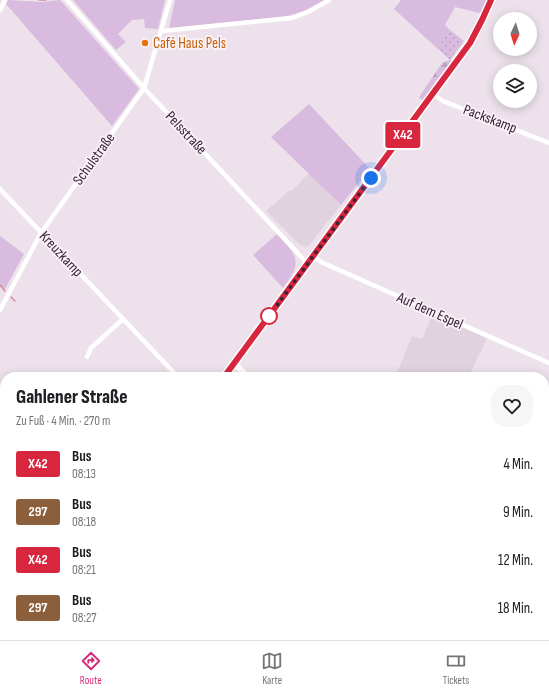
<!DOCTYPE html>
<html lang="de">
<head>
<meta charset="utf-8">
<style>
  body { margin:0; font-family:"Sofia Sans Condensed",sans-serif; background:#f6f6f6; color:#202124; height:100vh; display:flex; flex-direction:column; font-size:15px; white-space:nowrap }
  * { box-sizing:border-box; margin:0 }
  p { font-size:13px; color:#757577 }
  .icon { flex:none; width:22px; height:22px; fill:none; stroke:currentColor; stroke-width:2; stroke-linecap:round; stroke-linejoin:round }
  .map { position:relative; flex:1; overflow:hidden }
  .sheet { position:absolute; left:0px; top:372px; width:549px; height:268px; display:flex; flex-direction:column; background:#fff; border-radius:16px 16px 0 0; box-shadow:0 2px 10px #0003 }
  .sheet>* { flex:none }
  .badge { padding:0 8px; border-radius:3px; font-size:14px; line-height:26px }
  .needle { width:26px; rotate:184deg }
  .controls { position:absolute; left:493px; top:12px; display:grid; gap:8px }
  .controls a { display:grid; place-items:center; width:44px; height:44px; border-radius:50%; background:#fff; box-shadow:0 2px 10px #0003; font-size:20px }
  .you { position:absolute; width:20px; height:20px; margin:-10px; border:3px solid #fff; border-radius:50%; background:#1a73e8; box-shadow:0 0 0 6px #1a73e833 }
  .map>.badge { position:absolute; translate:-50% -50%; box-shadow:0 0 0 2px #fff }
  .round { display:grid; place-items:center; flex:none; width:42px; height:42px; border-radius:16px; background:#f6f6f6 }
  .overview { display:flex; align-items:center; justify-content:space-between; height:68px; padding:0 16px }
  h1 { font-size:19px; font-weight:800; line-height:30px }
  ul { padding:0; list-style:none }
  li { display:flex; align-items:center; gap:12px; height:48px; padding:0 16px }
  li div { flex:1 }
  li b { display:block; font-size:15px }
  li em { font-style:normal }
  li .badge { min-width:44px; font-weight:700; text-align:center }
  .tab-bar { display:flex; justify-content:space-around; align-items:center; height:56px; border-top:1px solid #e0e0e0; background:#fff; font-size:11px; color:#757577 }
  .tab-bar a { display:grid; justify-items:center; gap:2px }
  .tab-bar .active { color:#db2777 }
  .map>svg:first-child { display:block }
  .built { fill:#e0d3df }
  .grass { fill:#d8bbde }
  .forest { fill:url(#forest-firs) }
  .garden { fill:url(#garden-dots) }
  .lines { fill:none; stroke-linecap:round; stroke-linejoin:round }
  .stream { stroke:#d28a9f; stroke-width:1.5 }
  .secondary-casing { stroke:#ccb5c8; stroke-width:8 }
  .minor { stroke:#fff; stroke-width:4.5 }
  .tertiary { stroke:#fff; stroke-width:6 }
  .secondary { stroke:#fff; stroke-width:7 }
  .line-casing { stroke:#fff; stroke-width:9 }
  .line { stroke:#d7263d; stroke-width:6 }
  .walk { stroke:#3e2236; stroke-width:4; stroke-dasharray:0 7.2 }
  .food-dot { fill:#e8710a; stroke:#f9f3f9; stroke-width:1.5 }
  .stop-dot { fill:#fff; stroke:#d7263d; stroke-width:2 }
  .labels { text-anchor:middle; dominant-baseline:central; stroke-width:3.5; stroke-linejoin:round; paint-order:stroke }
  .food-label { font-size:15px; fill:#c56008; stroke:#f9f3f9; text-anchor:start }
  .street-label { font-size:15px; fill:#3e2236; stroke:#f9f3f9 }
</style>
</head>
<body>
<div class="map">
<svg width="549" height="640" viewBox="0 0 549 640">
  <defs>
    <pattern id="forest-firs" width="22" height="20" patternUnits="userSpaceOnUse"><rect width="22" height="20" fill="#d8bbde"/><path d="M5 1l3.5 6h-7zM16 11l3.5 6h-7z" fill="#baa0bf"/></pattern>
    <pattern id="garden-dots" width="8" height="8" patternUnits="userSpaceOnUse"><rect width="8" height="8" fill="#d8bbde"/><path d="M2 2h.1M6 6h.1" fill="none" stroke="#baa0bf" stroke-width="1.8" stroke-linecap="round"/></pattern>
  </defs>
  <rect width="100%" height="100%" fill="#ede2eb"/>
  <g class="built">
    <path d="M309 173 341 205 307 248 300 245 266 211 289 191H292Z"/>
    <path d="M433 314 485 337 486 341 468 377H406L397 373 412 336 422 339Z"/>
  </g>
  <g class="grass">
    <path d="M8 0 42 2 60 0 139 89 112 126 6 4Z"/>
    <path d="M73 0H165L158 29 145 28 144 19 132 20 118 34 126 42 116 50Z"/>
    <path d="M175 0H325L304 11 287 16 169 29Z"/>
    <path d="M401 0H487L482 12 479 13 455 7 445 25 450 30 437 48 394 9Z"/>
    <path d="M309 104 370 169 341 205 271 137Z"/>
    <path d="M277 234C298 257 303 261 283 288L253 255Z"/>
    <path d="M0 236 24 254 5 289 0 284Z"/>
    <path d="M544 478 549 480V532L544 531Z"/>
    <path d="M544 611 549 613V640H533L535 635H544Z"/>
    <rect x="91" y="635" width="24" height="5"/>
    <path d="M310 635H350L344 640H312Z"/>
    <path d="M354 635H404L406 640H355Z"/>
    <path d="M447 635H460L473 640H446Z"/>
    <path d="M481 635H503L501 638 504 640H479Z"/>
  </g>
  <path class="forest" d="M450 60H454L423 101 419 97 442 63Z"/>
  <g class="garden">
    <path d="M450 30 464 41 450 60 437 48Z"/>
    <path d="M460 635H481L479 640H473Z"/>
  </g>
  <g class="lines">
    <g class="stream">
      <path d="M39 0H46"/>
      <path d="M0 285 5 291"/>
      <path d="M11 297 15 301"/>
    </g>
    <defs>
      <g id="secondary">
        <path d="M224 377 470 43 482 20 491 0"/>
        <path d="M0 532 5 529"/>
      </g>
    </defs>
    <use href="#secondary" class="secondary-casing"/>
    <g class="minor">
      <path d="M67 0 144 88 307 263"/>
      <path d="M0 10 5 0"/>
      <path d="M162 31 292 18 310 11 329 0"/>
      <path d="M433 94 443 101 549 143"/>
      <path d="M0 189 178 377"/>
      <path d="M313 256 321 262 549 363"/>
      <path d="M0 310 41 233 144 88 170 0"/>
      <path d="M87 357 91 348 123 319"/>
      <path d="M210 640 211 635"/>
    </g>
    <g class="tertiary">
      <path d="M234 363 248 377"/>
      <path d="M416 635 417 640"/>
    </g>
    <use href="#secondary" class="secondary"/>
  </g>
  <g class="lines">
    <defs>
      <path id="line" d="M224 377 470 43 482 20 491 0"/>
    </defs>
    <use href="#line" class="line-casing"/>
    <use href="#line" class="line"/>
    <path class="walk" d="M269 316 371 178"/>
  </g>
  <circle class="food-dot" cx="145" cy="43" r="4"/>
  <circle class="stop-dot" cx="269" cy="316" r="8"/>
  <g class="labels">
    <g class="food-label">
      <text x="153" y="43">Café Haus Pels</text>
    </g>
    <g class="street-label">
      <text transform="translate(490 119) rotate(21)">Packskamp</text>
      <text transform="translate(186 133) rotate(47)">Pelsstraße</text>
      <text transform="translate(94 159) rotate(-54)">Schulstraße</text>
      <text transform="translate(61 254) rotate(47)">Kreuzkamp</text>
      <text transform="translate(430 311) rotate(24)">Auf dem Espel</text>
    </g>
  </g>
</svg>
<div class="controls">
<a><svg class="needle" viewBox="-14 -14 28 28"><path d="M0-13l5 13h-10z" fill="#e53935"/><path d="M0 13l5-13h-10z" fill="#757577"/></svg></a>
<a><svg class="icon" aria-label="layers" viewBox="0 0 24 24"><path d="M12 4l9 5-9 5-9-5zM3 14l9 5 9-5"/></svg></a>
</div>
<div class="you" style="left:371px;top:178px"></div>
<b class="badge" style="left:403px;top:135px;background:#d7263d;color:#fff">X42</b>
<section class="sheet">
<div class="overview"><div><h1>Gahlener Straße</h1><p>Zu Fuß · 4 Min. · 270 m</p></div><a class="round"><svg class="icon" aria-label="heart" viewBox="0 0 24 24"><path d="M12 20l-8-8c-3-5 5-10 8-4 3-6 11-1 8 4z"/></svg></a></div>
<ul>
<li><span class="badge" style="background:#d7263d;color:#fff">X42</span><div><b>Bus</b><p>08:13</p></div><em>4 Min.</em></li>
<li><span class="badge" style="background:#8b5e3c;color:#fff">297</span><div><b>Bus</b><p>08:18</p></div><em>9 Min.</em></li>
<li><span class="badge" style="background:#d7263d;color:#fff">X42</span><div><b>Bus</b><p>08:21</p></div><em>12 Min.</em></li>
<li><span class="badge" style="background:#8b5e3c;color:#fff">297</span><div><b>Bus</b><p>08:27</p></div><em>18 Min.</em></li>
</ul>
</section>
</div>
<nav class="tab-bar">
<a class="active"><svg class="icon" aria-label="directions" viewBox="0 0 24 24"><path d="M12 3l9 9-9 9-9-9zM9 14v-3h6M13 9l2 2-2 2"/></svg>Route</a>
<a><svg class="icon" aria-label="map" viewBox="0 0 24 24"><path d="M3 6l6-2 6 2 6-2v14l-6 2-6-2-6 2zM9 4v14M15 6v14"/></svg>Karte</a>
<a><svg class="icon" aria-label="tickets" viewBox="0 0 24 24"><path d="M3 7h18v10H3zM15 7v10"/></svg>Tickets</a>
</nav>
</body>
</html>
